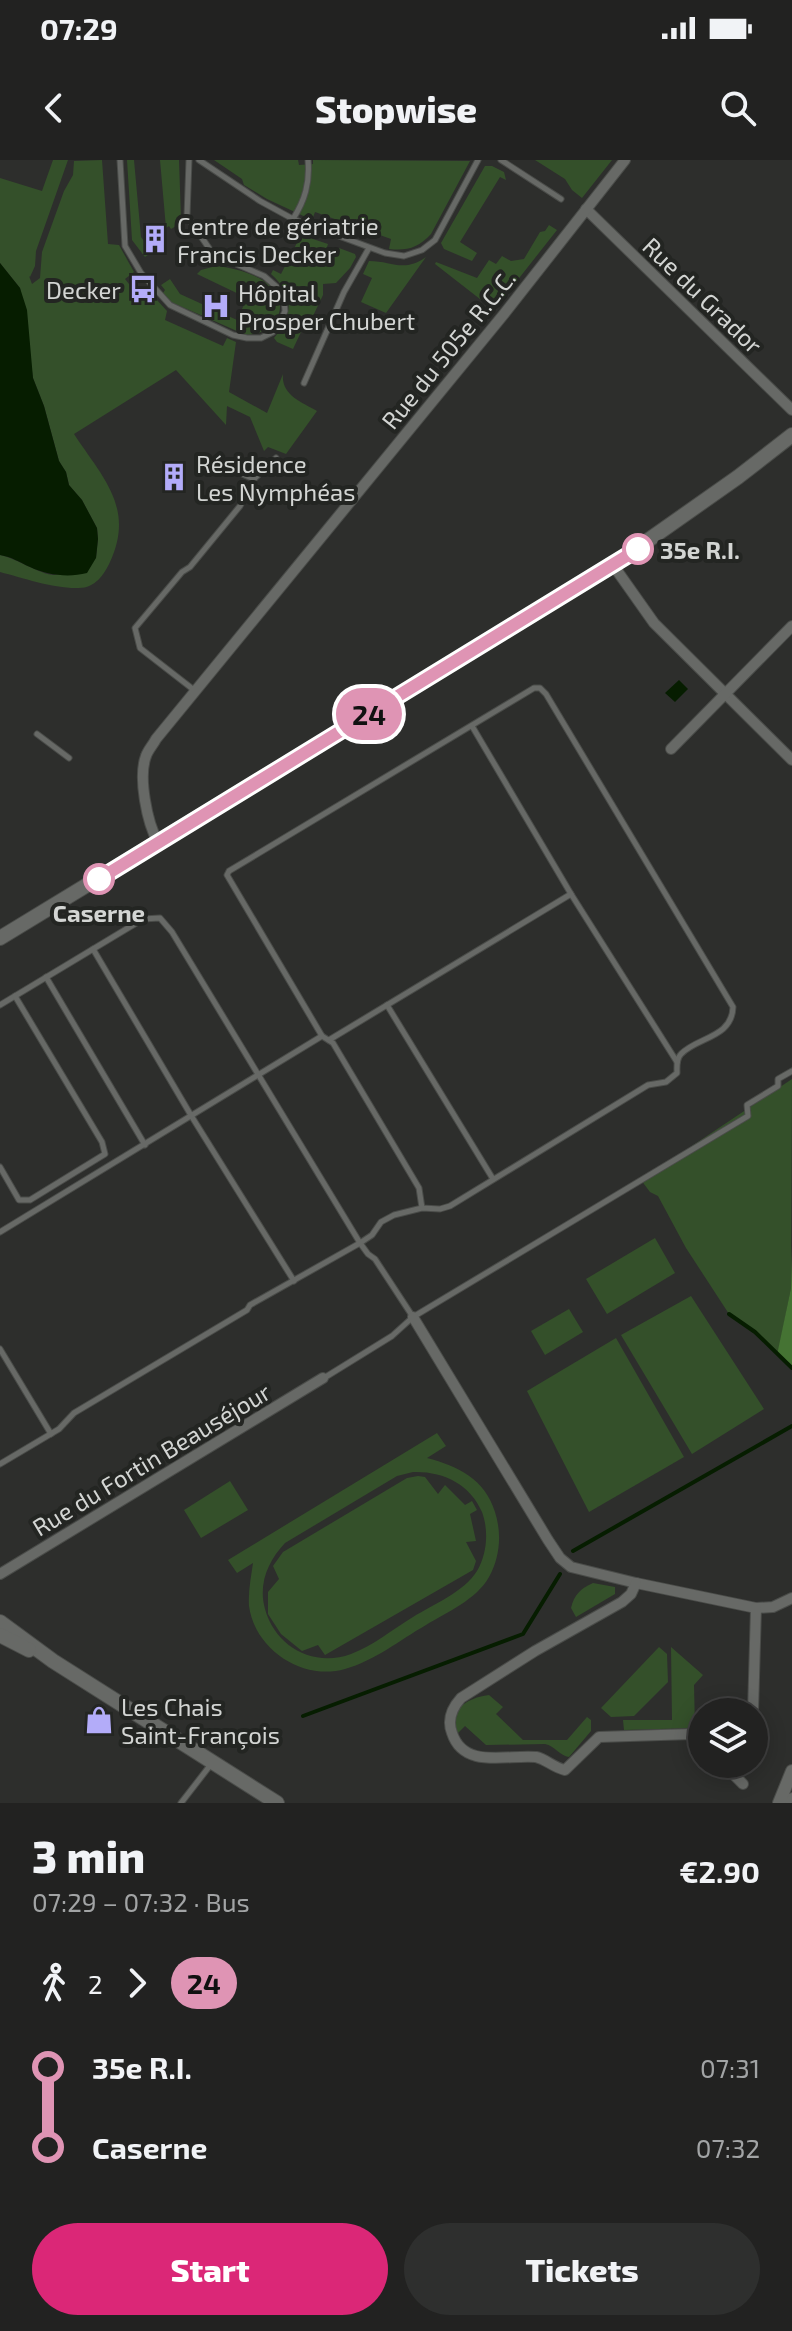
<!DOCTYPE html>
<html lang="en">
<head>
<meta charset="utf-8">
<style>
  body { margin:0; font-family:"Exo 2",sans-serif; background:#2e2f2e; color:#f1f3f6; height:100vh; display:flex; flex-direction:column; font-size:30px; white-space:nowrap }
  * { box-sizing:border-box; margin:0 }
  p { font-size:26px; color:#a2a4a5 }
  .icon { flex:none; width:44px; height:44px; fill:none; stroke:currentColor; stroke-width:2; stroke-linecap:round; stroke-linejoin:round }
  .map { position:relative; height:1643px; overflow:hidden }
  .panel { display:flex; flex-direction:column; background:#222221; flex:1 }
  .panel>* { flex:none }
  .badge { padding:0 16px; border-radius:26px; font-size:28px; line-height:52px }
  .controls { position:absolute; left:688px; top:1538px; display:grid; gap:16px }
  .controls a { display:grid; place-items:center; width:80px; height:80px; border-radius:50%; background:#222221; box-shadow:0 4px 20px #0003,0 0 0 2px #3f3f3f; font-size:40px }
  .map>.badge { position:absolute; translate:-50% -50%; box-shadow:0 0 0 4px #fff }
  .legs { display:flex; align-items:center; gap:12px; height:88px; padding:0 32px; font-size:26px }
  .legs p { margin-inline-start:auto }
  .headline { display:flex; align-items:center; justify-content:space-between; height:136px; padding:0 32px }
  h1 { font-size:44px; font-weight:800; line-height:60px }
  .primary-button { display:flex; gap:16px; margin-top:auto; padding:16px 32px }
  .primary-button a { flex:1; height:92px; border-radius:48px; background:#db2777; color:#fff; font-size:32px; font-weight:800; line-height:92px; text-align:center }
  .primary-button a+a { background:#2e2f2e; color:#f1f3f6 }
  ul { padding:0 32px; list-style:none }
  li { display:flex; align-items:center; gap:28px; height:80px; font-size:30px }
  li i { display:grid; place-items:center; width:12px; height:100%; margin:0 10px; background:currentColor }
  li i::after { content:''; width:20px; height:20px; margin:-10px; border:6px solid; border-radius:50%; background:#222221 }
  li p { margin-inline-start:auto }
  li:first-child i { background:linear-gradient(#0000 50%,currentColor 0) }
  li:last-child i { background:linear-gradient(currentColor 50%,#0000 0) }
  .status { display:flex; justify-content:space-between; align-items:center; height:56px; padding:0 40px; background:#222221; direction:ltr }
  .status svg { height:22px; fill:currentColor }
  header { display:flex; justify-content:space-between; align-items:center; height:104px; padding:0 32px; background:#222221; font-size:36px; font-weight:800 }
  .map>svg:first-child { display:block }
  .green { fill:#34502a; fill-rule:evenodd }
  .forest { fill:#457333 }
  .water { fill:#061d00 }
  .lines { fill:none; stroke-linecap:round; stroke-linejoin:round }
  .stream { stroke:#061d00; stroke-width:4 }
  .service-casing { stroke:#4a4c49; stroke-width:7 }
  .minor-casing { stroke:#4a4c49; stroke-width:12 }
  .tertiary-casing { stroke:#4a4c49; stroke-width:14 }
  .secondary-casing { stroke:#4a4c49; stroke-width:16 }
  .service { stroke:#676966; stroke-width:5 }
  .minor { stroke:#676966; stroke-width:10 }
  .tertiary { stroke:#676966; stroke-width:12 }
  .secondary { stroke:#676966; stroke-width:14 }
  .line-1-casing { stroke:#fff; stroke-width:18 }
  .line-1 { stroke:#df94b4; stroke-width:12 }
  .stop-1-dot { fill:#fff; stroke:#df94b4; stroke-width:4 }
  .labels { text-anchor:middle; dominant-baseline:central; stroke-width:8; stroke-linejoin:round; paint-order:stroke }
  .poi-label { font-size:24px; fill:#d3d5d3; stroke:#232522; text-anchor:start }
  .street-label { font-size:24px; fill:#d3d5d3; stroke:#232522 }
  .stop-label { font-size:24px; font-weight:bold; fill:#d3d5d3; stroke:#232522; text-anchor:start }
</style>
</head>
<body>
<div class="status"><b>07:29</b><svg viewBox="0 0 49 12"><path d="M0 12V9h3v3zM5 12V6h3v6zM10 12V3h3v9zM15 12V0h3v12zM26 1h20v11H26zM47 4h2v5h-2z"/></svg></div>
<header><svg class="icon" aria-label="back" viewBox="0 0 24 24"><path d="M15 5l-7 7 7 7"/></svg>Stopwise<svg class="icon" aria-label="search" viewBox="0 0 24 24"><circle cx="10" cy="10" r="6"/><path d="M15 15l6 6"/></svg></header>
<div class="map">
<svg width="792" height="1643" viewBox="0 0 792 1643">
  <rect width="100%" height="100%" fill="#2d2e2c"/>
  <g class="green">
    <path d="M53 0H68L36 91 35 106 30 117 29 116 32 124 40 118 42 92 64 31 73 15 74 1 102 0 108 84 119 85 134 112 125 119 137 134 146 128 167 151 165 160 223 186 227 178 236 182 229 232 267 253 283 214C281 235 301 242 317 251L286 294 268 287 264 291 250 257 227 246 226 265 176 210 74 274C103 318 135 348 110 402 104 415 95 428 79 428 55 429 23 418 0 412V395C16 398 41 415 54 415 61 415 88 401 96 398L98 379 97 368 82 340 69 325 66 312 59 301 44 246 33 218 20 128 0 103V18L42 31Z"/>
    <path d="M127 0H134L141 77 152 92 145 97 132 80Z"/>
    <path d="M160 0H179L181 59 178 65 171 69 169 66 166 68Z"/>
    <path d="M214 0H298L299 5 313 4V0L470 1 431 74C418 88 407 91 389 89L391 79 315 52 312 60 267 39 244 25 242 19Z"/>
    <path d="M535 0H612L582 38 572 30 565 19Z"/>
    <path d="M485 6H492L504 12 506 20 500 17 460 82 477 93 472 101 444 89 441 83Z"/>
    <path d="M549 65 557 70 494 150 435 104 436 102 477 118 489 100 496 104 502 96 511 101 524 99 540 72 545 71Z"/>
    <path d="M301 75 328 84 325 93 335 97 339 88 355 94 356 97 350 108 336 123 323 124V135L313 156 309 155 293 189 277 182 274 178C294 154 294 135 271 114L273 110 281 114Z"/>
    <path d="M426 97 386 153 361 142 372 118 363 114 369 101C392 101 404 113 426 97Z"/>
    <path d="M216 106C235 108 263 115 275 131 290 153 269 175 246 175L171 142 163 133 165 130 161 125 170 119 180 134 237 160 247 138 197 114 201 110Z"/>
    <path d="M792 919 791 1128 778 1194 755 1172 729 1154 686 1088 658 1036 650 1032 641 1020Z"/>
    <path d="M655 1078 675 1113 607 1154 586 1119Z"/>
    <path d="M691 1136 764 1249 692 1294 621 1175Z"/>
    <path d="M569 1149 583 1172 545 1195 531 1171Z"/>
    <path d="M616 1178 684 1297 589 1352 527 1231Z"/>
    <path d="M437 1273 446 1286 427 1298C458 1306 485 1319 495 1352 502 1374 500 1397 489 1417 476 1440 447 1452 426 1465 400 1480 374 1501 345 1509 303 1521 255 1490 249 1446 248 1432 251 1417 253 1403L237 1413 228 1400ZM413 1312C443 1311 470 1324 482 1352 489 1371 487 1394 477 1411 464 1432 434 1444 413 1457 393 1469 373 1486 351 1494 313 1508 275 1486 265 1449 258 1424 268 1401 285 1383L397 1316Z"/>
    <path d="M418 1316 425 1317 438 1334 445 1325 465 1345 472 1341 477 1350 470 1354 476 1381 466 1382 476 1401 473 1410 325 1495 318 1485 302 1491 281 1474 268 1454V1432L279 1419 273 1406 283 1392 407 1318Z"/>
    <path d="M230 1321 248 1350 201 1378 184 1350Z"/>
    <path d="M593 1423 615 1427V1434L576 1457 571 1448C574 1435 580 1429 593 1423Z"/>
    <path d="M659 1487 667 1494 668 1522 634 1556 611 1557 601 1548Z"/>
    <path d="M671 1487 703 1515 694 1525 695 1568 624 1570 623 1560H672Z"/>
    <path d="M489 1535 503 1547 496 1554 523 1580H567L587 1557 591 1560V1571L569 1597C560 1596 555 1586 545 1584L486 1585 465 1566 457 1574C444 1550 470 1537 489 1535Z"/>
  </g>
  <path class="forest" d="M792 1085V1208L777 1195 791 1128Z"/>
  <g class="water">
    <path d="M0 103 20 128 27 150 33 218 44 246 59 301 66 312 69 325 82 340 97 368 98 379 96 398 87 413C68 418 47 415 30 407 19 402 12 397 0 395Z"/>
    <path d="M679 520 688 529 675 542 665 533Z"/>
  </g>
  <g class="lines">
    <g class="stream">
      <path d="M729 1154 755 1172 792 1208"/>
      <path d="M573 1391 792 1266"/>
      <path d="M303 1556 523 1474 560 1414"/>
    </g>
    <defs>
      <g id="service">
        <path d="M120 0 125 86 141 113 170 145 233 175 247 178H261L273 172 280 163 285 151 284 139 279 129 264 116 213 94 187 56 189 0"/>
        <path d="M199 0 260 41 293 59 385 93 404 96 422 90 435 80 478 0"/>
        <path d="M501 0 561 39"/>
        <path d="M293 59C305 40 310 23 308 0"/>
        <path d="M304 223 344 132 369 88"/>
        <path d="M221 305 254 319"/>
        <path d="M194 530 140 488 135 468 182 412 190 407 240 346 254 319 276 298"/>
        <path d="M472 566 571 734 677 902"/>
        <path d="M37 574 69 598"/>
        <path d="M93 789 192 957 294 1121"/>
        <path d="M46 817 145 985"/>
        <path d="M0 845 143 759 160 758 172 772 360 1083 368 1094 375 1099 413 1157"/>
        <path d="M387 845 493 1019"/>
        <path d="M329 880 571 734"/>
        <path d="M0 1007 19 1040H30L105 994 102 982 15 836"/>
        <path d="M0 1072 322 876"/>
        <path d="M0 1189 51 1274"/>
        <path d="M324 1218 392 1176 413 1157 748 956 747 945 778 926V919L792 911"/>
        <path d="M0 1304 59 1269 74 1253 247 1150 250 1145 360 1083 372 1075 381 1062 394 1055 422 1048 419 1028 333 883 322 876 227 715 229 711 534 528H540L546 534 733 847C732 878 697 877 681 894 676 899 677 907 677 913L666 922 648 925 450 1046 440 1049 422 1048"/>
        <path d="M181 1643 212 1603"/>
      </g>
      <g id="minor">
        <path d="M586 49 792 250"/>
        <path d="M613 405 654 463 792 600"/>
        <path d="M671 589 792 466"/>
        <path d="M158 682C147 663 138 617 146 596 148 590 153 585 156 579L504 154 625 0"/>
        <path d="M413 1157 548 1380 560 1398 571 1407 636 1423 756 1448 773 1447 792 1438"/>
        <path d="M0 1414 323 1218"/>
        <path d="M636 1423 631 1434 622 1442 535 1491 461 1538C452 1548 447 1560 452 1573 464 1610 508 1594 536 1597 546 1599 554 1608 565 1610L599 1577 692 1574 702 1584"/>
        <path d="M753 1552 756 1448"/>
        <path d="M722 1604 732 1613 742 1604"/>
        <path d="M732 1613 743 1624"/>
        <path d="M780 1643 792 1638"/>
      </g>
      <path id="tertiary" d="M779 1643 792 1611"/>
      <g id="secondary">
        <path d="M0 778 613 405 738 317 792 275"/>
        <path d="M0 1462 53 1501 277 1643"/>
        <path d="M0 1475 29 1490"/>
      </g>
    </defs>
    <use href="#service" class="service-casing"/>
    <use href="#minor" class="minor-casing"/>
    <use href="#tertiary" class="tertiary-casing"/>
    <use href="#secondary" class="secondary-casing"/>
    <use href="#service" class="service"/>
    <use href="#minor" class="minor"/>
    <use href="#tertiary" class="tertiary"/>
    <use href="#secondary" class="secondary"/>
  </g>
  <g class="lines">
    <defs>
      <path id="line-1" d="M99 719 638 389"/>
    </defs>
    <use href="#line-1" class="line-1-casing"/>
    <use href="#line-1" class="line-1"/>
  </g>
  <defs>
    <symbol id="building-bare" viewBox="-9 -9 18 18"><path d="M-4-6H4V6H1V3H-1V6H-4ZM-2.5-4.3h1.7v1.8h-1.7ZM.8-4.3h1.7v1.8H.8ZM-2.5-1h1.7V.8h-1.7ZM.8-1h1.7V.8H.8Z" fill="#b3acf9" stroke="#232522" stroke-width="2.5" paint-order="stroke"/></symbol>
    <symbol id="bus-bare" viewBox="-9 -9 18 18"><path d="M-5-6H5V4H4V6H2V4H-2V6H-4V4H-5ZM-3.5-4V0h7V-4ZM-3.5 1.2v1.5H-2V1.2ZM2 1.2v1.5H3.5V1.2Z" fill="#b3acf9" stroke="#232522" stroke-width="2.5" paint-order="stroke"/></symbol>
    <symbol id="hospital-bare" viewBox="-9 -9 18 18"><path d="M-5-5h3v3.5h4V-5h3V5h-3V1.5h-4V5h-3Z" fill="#b3acf9" stroke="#232522" stroke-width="2.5" paint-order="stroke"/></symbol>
    <symbol id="shop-bare" viewBox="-9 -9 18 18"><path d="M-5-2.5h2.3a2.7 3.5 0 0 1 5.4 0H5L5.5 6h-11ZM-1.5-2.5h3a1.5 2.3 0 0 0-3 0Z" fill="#b3acf9" stroke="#232522" stroke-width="2.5" paint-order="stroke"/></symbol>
  </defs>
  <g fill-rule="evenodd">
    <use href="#building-bare" x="135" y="59" width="40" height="40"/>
    <use href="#bus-bare" x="123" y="109" width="40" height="40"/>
    <use href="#hospital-bare" x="196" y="126" width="40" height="40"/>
    <use href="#building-bare" x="154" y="297" width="40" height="40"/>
    <use href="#shop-bare" x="79" y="1540" width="40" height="40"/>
  </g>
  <g class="stop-1-dot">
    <circle cx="638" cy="389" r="14"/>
    <circle cx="99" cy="719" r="14"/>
  </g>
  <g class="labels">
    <g class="poi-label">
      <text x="177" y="65">Centre de gériatrie<tspan x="177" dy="28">Francis Decker</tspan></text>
      <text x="121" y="129" text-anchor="end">Decker</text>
      <text x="238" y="132">Hôpital<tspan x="238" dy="28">Prosper Chubert</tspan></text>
      <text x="196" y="303">Résidence<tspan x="196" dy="28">Les Nymphéas</tspan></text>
      <text x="121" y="1546">Les Chais<tspan x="121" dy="28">Saint-François</tspan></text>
    </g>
    <g class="street-label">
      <text transform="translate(703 135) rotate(44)">Rue du Grador</text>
      <text transform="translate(448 189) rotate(-51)">Rue du 505e R.C.C.</text>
      <text transform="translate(151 1299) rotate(-31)">Rue du Fortin Beauséjour</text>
    </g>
    <g class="stop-label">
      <text x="660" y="389">35e R.I.</text>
      <text x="99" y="752" text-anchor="middle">Caserne</text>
    </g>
  </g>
</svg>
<div class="controls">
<a><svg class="icon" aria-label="layers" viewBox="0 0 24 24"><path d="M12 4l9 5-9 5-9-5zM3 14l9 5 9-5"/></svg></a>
</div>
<b class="badge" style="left:369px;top:554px;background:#df94b4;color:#111">24</b>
</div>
<section class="panel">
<div class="headline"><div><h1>3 min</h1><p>07:29 – 07:32 · Bus</p></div><b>€2.90</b></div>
<div class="legs"><svg class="icon" aria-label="walk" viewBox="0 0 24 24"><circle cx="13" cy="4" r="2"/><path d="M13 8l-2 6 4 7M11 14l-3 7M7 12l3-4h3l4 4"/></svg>2<svg class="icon" aria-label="forward" viewBox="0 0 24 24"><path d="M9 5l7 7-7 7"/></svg><b class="badge" style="background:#df94b4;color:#111">24</b></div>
<ul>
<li><i style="color:#df94b4"></i><b>35e R.I.</b><p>07:31</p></li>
<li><i style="color:#df94b4"></i><b>Caserne</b><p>07:32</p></li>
</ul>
<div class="primary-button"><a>Start</a><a>Tickets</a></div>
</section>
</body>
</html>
